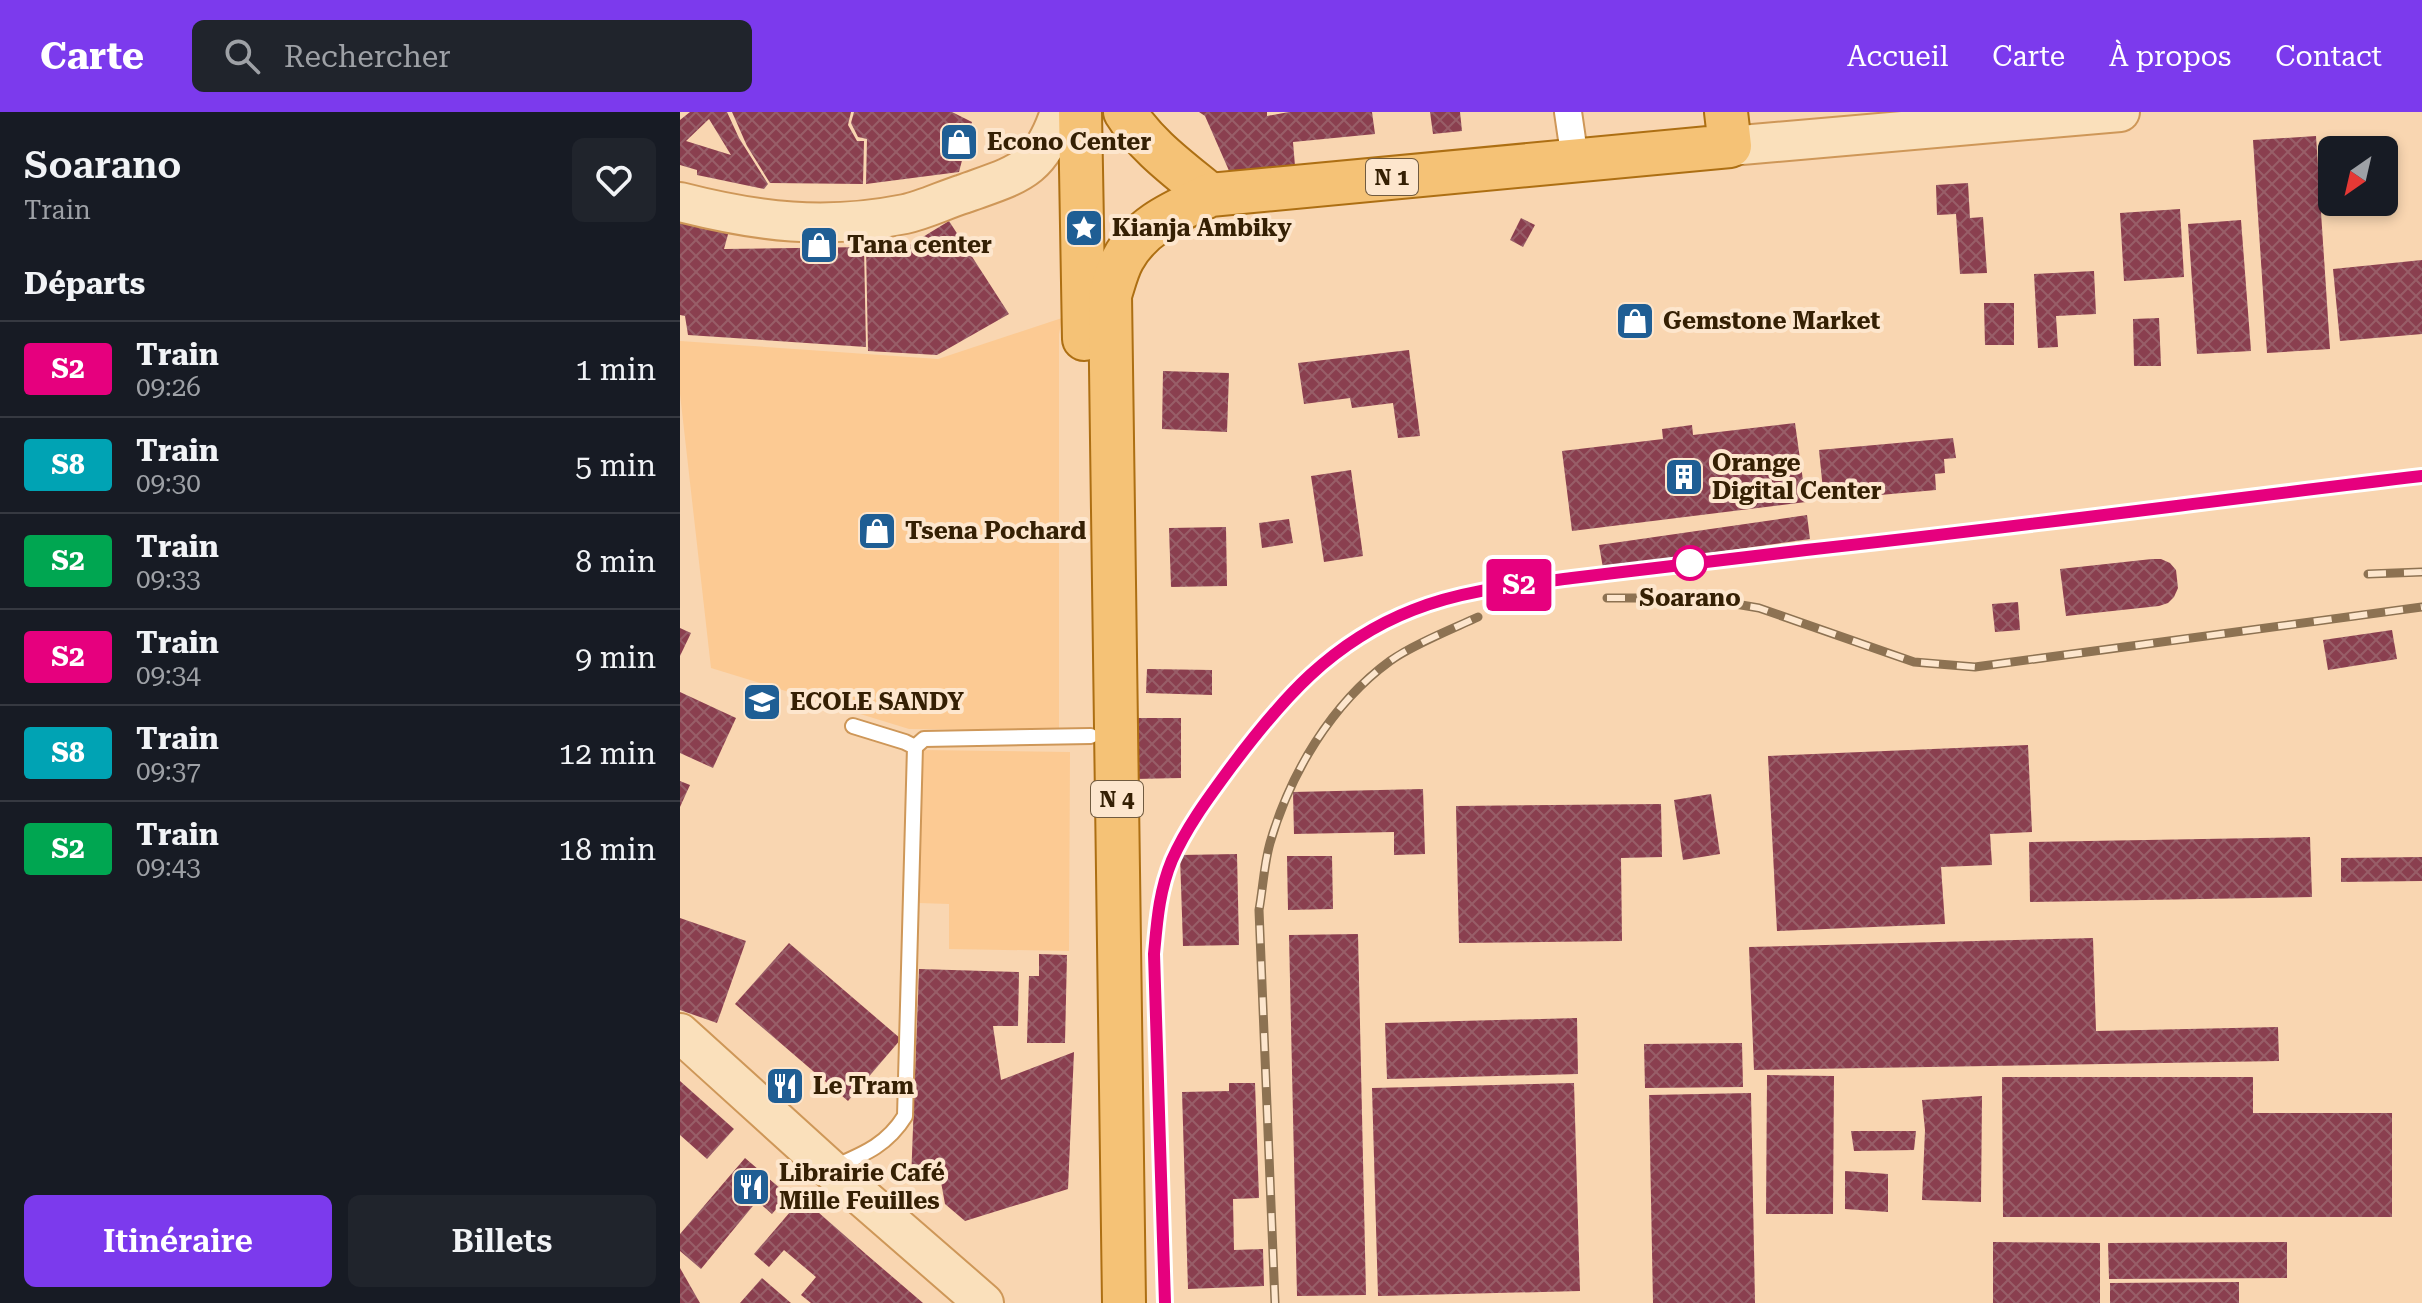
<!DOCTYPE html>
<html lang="fr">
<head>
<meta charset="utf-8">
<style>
  body { margin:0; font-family:"Roboto Serif",serif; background:#20242c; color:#f1f3f6; height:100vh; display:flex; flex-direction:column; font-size:30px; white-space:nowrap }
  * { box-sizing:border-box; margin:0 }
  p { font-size:26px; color:#9ea1a6 }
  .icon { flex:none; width:44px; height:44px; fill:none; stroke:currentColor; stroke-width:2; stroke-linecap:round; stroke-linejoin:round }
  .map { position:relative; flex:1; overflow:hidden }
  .side { display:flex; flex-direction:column; background:#171b24; width:680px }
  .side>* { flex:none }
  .badge { padding:0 16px; border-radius:6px; font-size:28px; line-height:52px }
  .needle { width:52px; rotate:214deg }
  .buttons { position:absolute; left:1638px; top:24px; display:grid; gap:16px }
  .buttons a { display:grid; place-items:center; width:80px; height:80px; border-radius:12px; background:#171b24; box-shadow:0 4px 12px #0003; font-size:40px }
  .map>.badge { position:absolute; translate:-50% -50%; box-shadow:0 0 0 4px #fff }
  h2 { padding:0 24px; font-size:30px; line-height:72px }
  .round { display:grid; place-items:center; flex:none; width:84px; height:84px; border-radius:12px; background:#20242c }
  .head { display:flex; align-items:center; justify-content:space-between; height:136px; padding:0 24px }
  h1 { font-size:38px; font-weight:600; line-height:60px }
  .button { display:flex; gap:16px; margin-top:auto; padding:16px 24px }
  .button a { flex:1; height:92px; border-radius:12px; background:#7c3aed; color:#fff; font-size:32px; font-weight:600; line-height:92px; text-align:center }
  .button a+a { background:#20242c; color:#f1f3f6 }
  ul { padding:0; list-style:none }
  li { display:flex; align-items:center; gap:24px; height:96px; padding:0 24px; border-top:2px solid #363941 }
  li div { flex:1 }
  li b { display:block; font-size:30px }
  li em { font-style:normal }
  li .badge { min-width:88px; font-weight:700; text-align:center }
  header { display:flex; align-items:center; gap:48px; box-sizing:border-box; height:112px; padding:0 40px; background:#7c3aed; color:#fff }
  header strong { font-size:38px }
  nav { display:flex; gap:44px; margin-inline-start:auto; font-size:28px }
  .search { width:560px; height:72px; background:#20242c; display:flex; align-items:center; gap:20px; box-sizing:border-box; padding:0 28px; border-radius:12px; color:#9ea1a6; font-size:30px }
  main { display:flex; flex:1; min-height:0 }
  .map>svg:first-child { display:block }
  .built { fill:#fcca93 }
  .building { fill:url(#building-cross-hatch); fill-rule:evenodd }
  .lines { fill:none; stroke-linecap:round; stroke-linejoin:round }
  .lane-casing { stroke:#ce9758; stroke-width:18 }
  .street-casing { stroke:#ce9758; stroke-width:30 }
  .secondary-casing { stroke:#ce9758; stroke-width:42 }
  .primary-casing { stroke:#ad6f13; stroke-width:46 }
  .lane { stroke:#fff; stroke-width:14 }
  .street { stroke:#fff; stroke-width:26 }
  .secondary { stroke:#fae0bb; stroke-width:38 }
  .primary { stroke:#f5c276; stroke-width:42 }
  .rail-casing { stroke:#8d7252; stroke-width:9 }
  .rail { stroke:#fde6cd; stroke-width:6; stroke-dasharray:18; stroke-linecap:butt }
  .line-casing { stroke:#fff; stroke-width:18 }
  .line { stroke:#e6007e; stroke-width:12 }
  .stop-dot { fill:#fff; stroke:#e6007e; stroke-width:4 }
  .labels { text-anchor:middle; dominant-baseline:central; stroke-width:8; stroke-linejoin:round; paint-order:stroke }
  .shield { fill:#fde6cd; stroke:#715b40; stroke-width:2 }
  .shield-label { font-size:22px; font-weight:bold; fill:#352004 }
  .poi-label { font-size:24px; font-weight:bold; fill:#352004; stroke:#fde6cd; text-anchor:start }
  .stop-label { font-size:24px; font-weight:bold; fill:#352004; stroke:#fde6cd }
</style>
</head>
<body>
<header>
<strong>Carte</strong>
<div class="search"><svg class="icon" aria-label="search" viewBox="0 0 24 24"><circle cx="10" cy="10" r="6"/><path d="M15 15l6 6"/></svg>Rechercher</div>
<nav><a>Accueil</a><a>Carte</a><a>À propos</a><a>Contact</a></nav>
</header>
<main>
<section class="side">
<div class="head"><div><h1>Soarano</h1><p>Train</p></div><a class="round"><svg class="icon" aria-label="heart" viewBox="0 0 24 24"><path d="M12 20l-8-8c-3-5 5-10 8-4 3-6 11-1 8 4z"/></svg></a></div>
<h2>Départs</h2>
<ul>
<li><span class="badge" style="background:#e6007e;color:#fff">S2</span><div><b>Train</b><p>09:26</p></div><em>1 min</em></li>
<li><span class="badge" style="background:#00a3b4;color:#fff">S8</span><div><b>Train</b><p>09:30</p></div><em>5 min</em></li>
<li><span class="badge" style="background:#00a651;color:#fff">S2</span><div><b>Train</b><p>09:33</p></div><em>8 min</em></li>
<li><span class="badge" style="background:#e6007e;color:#fff">S2</span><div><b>Train</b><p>09:34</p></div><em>9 min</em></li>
<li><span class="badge" style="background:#00a3b4;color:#fff">S8</span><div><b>Train</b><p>09:37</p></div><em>12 min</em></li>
<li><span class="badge" style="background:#00a651;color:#fff">S2</span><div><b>Train</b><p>09:43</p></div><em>18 min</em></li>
</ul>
<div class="button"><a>Itinéraire</a><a>Billets</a></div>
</section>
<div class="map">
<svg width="1742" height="1191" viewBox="0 0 1742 1191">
  <defs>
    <pattern id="building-cross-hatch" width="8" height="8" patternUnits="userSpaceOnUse" patternTransform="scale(2)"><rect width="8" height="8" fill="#8a3f4f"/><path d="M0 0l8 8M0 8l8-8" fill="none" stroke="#985e68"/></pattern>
  </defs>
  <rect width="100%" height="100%" fill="#f9d6b1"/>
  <g class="built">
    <path d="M382 206 379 222V618L229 617 31 556 0 282V229L258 247Z"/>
    <path d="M241 638 390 640 389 839 269 837V792L239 791Z"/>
  </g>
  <g class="building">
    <path d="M10 0H47L59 26 88 72 84 77 17 63V58L0 53V8ZM29 7 51 43 6 29Z"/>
    <path d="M52 0H171L168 13 177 29H184L183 72 90 71 67 34Z"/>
    <path d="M174 0H272L292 10 279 60 186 72 187 27 178 25 171 11Z"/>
    <path d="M519 0H587V4L609 0H692L695 22 613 30 615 54 550 61 525 4Z"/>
    <path d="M750 0H780L782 19 753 22Z"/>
    <path d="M1636 24 1650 237 1587 241 1573 28Z"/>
    <path d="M1288 71 1290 106 1303 105 1307 161 1280 162 1276 102 1257 103 1256 73Z"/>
    <path d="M1500 97 1504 165 1444 169 1440 101Z"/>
    <path d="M0 101 50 115 44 137 184 135 186 235 8 223 5 204 0 203Z"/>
    <path d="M841 106 855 113 843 135 830 128Z"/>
    <path d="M1561 108 1571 239 1517 242 1508 112Z"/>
    <path d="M269 109 329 202 257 243 188 239 186 133 210 131V145Z"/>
    <path d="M1742 148V222L1660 229 1653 157Z"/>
    <path d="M1414 159 1416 202 1376 204 1378 235 1358 236 1354 162Z"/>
    <path d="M1304 191H1334V233H1305Z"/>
    <path d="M1479 206 1481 254H1454L1453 207Z"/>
    <path d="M729 238 740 324 718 326 713 291 672 296 670 286 624 292 618 251Z"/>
    <path d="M483 259 549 261 547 320 482 317Z"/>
    <path d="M1115 311 1126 390 892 419 882 339 983 327 982 317 1012 313 1013 323Z"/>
    <path d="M1273 326 1276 346 1264 347 1265 361 1255 362 1256 378 1144 388 1139 338Z"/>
    <path d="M671 358 683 444 644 450 631 364Z"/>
    <path d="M1127 403 1130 427 923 456 919 433Z"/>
    <path d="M609 407 613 431 582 436 579 411Z"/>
    <path d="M546 415 547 474 491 475 489 416Z"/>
    <path d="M1472 447H1481L1490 451 1496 458 1498 476 1494 485 1488 491 1479 494 1386 504 1380 457Z"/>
    <path d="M1338 490 1340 518 1315 520 1312 492Z"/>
    <path d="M0 516 11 521 0 544Z"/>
    <path d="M1712 518 1717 547 1648 558 1643 528Z"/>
    <path d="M467 557 532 558V583L466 581Z"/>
    <path d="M0 580 56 606 33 656 0 641Z"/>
    <path d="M455 606H501V666L455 667Z"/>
    <path d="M1348 633 1352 720 1310 722 1312 753 1261 755 1265 812 1097 819 1088 644Z"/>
    <path d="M0 669 10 673 0 695Z"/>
    <path d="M743 677 745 742 714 743V720L614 722 613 680Z"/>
    <path d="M1031 682 1040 742 1003 748 994 688Z"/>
    <path d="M981 692 982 745 941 746 942 829 779 831 776 694Z"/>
    <path d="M1630 725 1632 785 1350 790 1349 730Z"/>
    <path d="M557 742 559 833 503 834 500 743Z"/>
    <path d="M607 744H652L653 797 608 798Z"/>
    <path d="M1742 745V769L1661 770V746Z"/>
    <path d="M0 806 66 829 37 911 0 898Z"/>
    <path d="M678 822 686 1183 617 1184 609 823Z"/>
    <path d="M1413 826 1416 919 1598 915 1599 949 1074 958 1069 835Z"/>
    <path d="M109 831 221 927 168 989 55 892Z"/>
    <path d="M359 842 387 843 385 931H347L349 864H359Z"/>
    <path d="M239 857 339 860 338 914H313L321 968 394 940 388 1077 285 1109 265 1092 261 1070 231 1069Z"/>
    <path d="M897 906 898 962 707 967 705 911Z"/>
    <path d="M1062 931 1063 975 965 976 964 932Z"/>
    <path d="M1087 963 1154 964 1153 1102H1086Z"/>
    <path d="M1322 965H1573V1001H1712V1105H1323Z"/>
    <path d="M0 969 54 1017 27 1047 0 1023Z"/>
    <path d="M549 971H575L579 1086 553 1087 554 1138 583 1137 584 1174 508 1177 502 980 549 979Z"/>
    <path d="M894 971 900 1179 698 1184 692 976Z"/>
    <path d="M1071 981 1075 1191H973L969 983Z"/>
    <path d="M1302 984 1301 1090 1242 1088 1245 1018 1242 988Z"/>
    <path d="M1171 1019H1236L1234 1038 1174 1039Z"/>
    <path d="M65 1046 108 1083 92 1102 77 1089 21 1157 0 1139V1122Z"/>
    <path d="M1165 1059 1208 1062V1100L1165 1097Z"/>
    <path d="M122 1086 187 1143 243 1191H131L121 1183 136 1165 104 1138 89 1155 74 1142Z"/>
    <path d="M1313 1130 1420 1131V1191H1313Z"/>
    <path d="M1607 1130V1166L1429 1167 1428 1131Z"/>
    <path d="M0 1156 20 1191H0Z"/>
    <path d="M82 1166 111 1191H60Z"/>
    <path d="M1559 1170V1191H1430V1171Z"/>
  </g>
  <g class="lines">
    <defs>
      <g id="lane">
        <path d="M235 635 244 627 411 624"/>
        <path d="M154 1055C184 1042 207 1033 225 1004L235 635 225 630 173 614"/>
      </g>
      <path id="street" d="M888 0 895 48"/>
      <g id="secondary">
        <path d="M1050 34 1440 0"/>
        <path d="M0 90C78 110 145 118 225 102 244 98 264 88 283 82 338 62 360 60 380 0"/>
        <path d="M0 921 150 1057 304 1191"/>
      </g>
      <g id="primary">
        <path d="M400 0 404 227"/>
        <path d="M445 0C466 34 500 58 530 83"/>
        <path d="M444 1191 430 183C434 171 437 158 443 147 462 112 497 99 530 83L1050 34 1046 0"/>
      </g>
    </defs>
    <use href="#lane" class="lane-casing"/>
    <use href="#street" class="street-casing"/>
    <use href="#secondary" class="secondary-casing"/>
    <use href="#primary" class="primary-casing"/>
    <use href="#lane" class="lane"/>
    <use href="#street" class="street"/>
    <use href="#secondary" class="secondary"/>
    <use href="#primary" class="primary"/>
    <defs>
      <g id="rail">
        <path d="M1688 462 1742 460"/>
        <path d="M927 486H1020L1079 496 1234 550 1295 555 1742 495"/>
        <path d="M485 1191 474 842C477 810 479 779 492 748 506 716 526 689 547 661 599 590 648 531 733 498 783 478 839 473 892 466 967 456 1043 447 1119 439 1327 416 1534 390 1742 364"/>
        <path d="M595 1191 579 798C583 776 584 752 590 731 610 662 651 592 710 549 732 533 772 517 798 505"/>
      </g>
    </defs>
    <use href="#rail" class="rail-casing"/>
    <use href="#rail" class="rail"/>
  </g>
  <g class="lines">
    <defs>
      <path id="line" d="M485 1191 474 842C477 810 479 779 492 748 507 714 529 685 551 655 602 587 651 530 733 498 783 478 838 473 892 466 970 456 1048 447 1126 438 1332 416 1537 388 1742 364"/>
    </defs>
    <use href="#line" class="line-casing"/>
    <use href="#line" class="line"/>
  </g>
  <defs>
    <symbol id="shop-square" viewBox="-11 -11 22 22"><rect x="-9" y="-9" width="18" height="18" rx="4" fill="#1f5e94" stroke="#fde6cd"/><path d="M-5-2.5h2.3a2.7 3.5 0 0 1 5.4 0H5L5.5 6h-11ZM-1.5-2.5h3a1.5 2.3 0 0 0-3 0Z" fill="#fff"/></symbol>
    <symbol id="sight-square" viewBox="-11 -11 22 22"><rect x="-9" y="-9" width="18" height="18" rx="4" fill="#1f5e94" stroke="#fde6cd"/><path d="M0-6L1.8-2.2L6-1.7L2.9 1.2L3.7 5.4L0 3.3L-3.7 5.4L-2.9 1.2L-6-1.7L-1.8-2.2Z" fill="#fff"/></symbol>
    <symbol id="building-square" viewBox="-11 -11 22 22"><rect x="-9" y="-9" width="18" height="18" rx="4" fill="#1f5e94" stroke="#fde6cd"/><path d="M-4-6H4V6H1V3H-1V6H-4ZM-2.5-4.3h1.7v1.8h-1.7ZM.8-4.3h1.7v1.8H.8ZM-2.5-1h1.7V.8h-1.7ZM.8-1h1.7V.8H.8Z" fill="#fff"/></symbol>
    <symbol id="school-square" viewBox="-11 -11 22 22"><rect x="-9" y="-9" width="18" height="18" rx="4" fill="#1f5e94" stroke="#fde6cd"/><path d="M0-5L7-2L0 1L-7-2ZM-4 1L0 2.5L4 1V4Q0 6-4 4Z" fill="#fff"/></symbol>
    <symbol id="restaurant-square" viewBox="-11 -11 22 22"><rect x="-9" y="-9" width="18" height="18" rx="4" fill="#1f5e94" stroke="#fde6cd"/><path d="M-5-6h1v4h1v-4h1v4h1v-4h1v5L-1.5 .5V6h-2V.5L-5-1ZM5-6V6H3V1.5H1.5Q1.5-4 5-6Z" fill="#fff"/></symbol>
  </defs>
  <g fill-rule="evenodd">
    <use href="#shop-square" x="257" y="8" width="44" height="44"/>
    <use href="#sight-square" x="382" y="94" width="44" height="44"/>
    <use href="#shop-square" x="117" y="111" width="44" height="44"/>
    <use href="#shop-square" x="933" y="187" width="44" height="44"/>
    <use href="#building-square" x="982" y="343" width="44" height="44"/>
    <use href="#shop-square" x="175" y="397" width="44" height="44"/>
    <use href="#school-square" x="60" y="568" width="44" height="44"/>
    <use href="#restaurant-square" x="83" y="952" width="44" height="44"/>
    <use href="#restaurant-square" x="49" y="1053" width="44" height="44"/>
  </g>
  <circle class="stop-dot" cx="1010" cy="451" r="16"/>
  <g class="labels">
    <g class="shield">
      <rect x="686" y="47" width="52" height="36" rx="6"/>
      <rect x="411" y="669" width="52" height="36" rx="6"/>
    </g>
    <g class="shield-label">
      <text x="712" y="65">N 1</text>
      <text x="437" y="687">N 4</text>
    </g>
    <g class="poi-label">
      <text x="307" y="30">Econo Center</text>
      <text x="432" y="116">Kianja Ambiky</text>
      <text x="167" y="133">Tana center</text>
      <text x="983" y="209">Gemstone Market</text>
      <text x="1032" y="351">Orange<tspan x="1032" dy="28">Digital Center</tspan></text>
      <text x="225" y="419">Tsena Pochard</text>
      <text x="110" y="590">ECOLE SANDY</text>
      <text x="133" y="974">Le Tram</text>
      <text x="99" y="1061">Librairie Café<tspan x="99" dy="28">Mille Feuilles</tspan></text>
    </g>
    <g class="stop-label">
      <text x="1010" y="486">Soarano</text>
    </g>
  </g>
</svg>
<div class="buttons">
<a><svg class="needle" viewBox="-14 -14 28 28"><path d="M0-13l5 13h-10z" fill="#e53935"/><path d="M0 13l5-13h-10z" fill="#9ea1a6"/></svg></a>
</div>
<b class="badge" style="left:839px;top:473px;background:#e6007e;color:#fff">S2</b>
</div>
</main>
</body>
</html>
